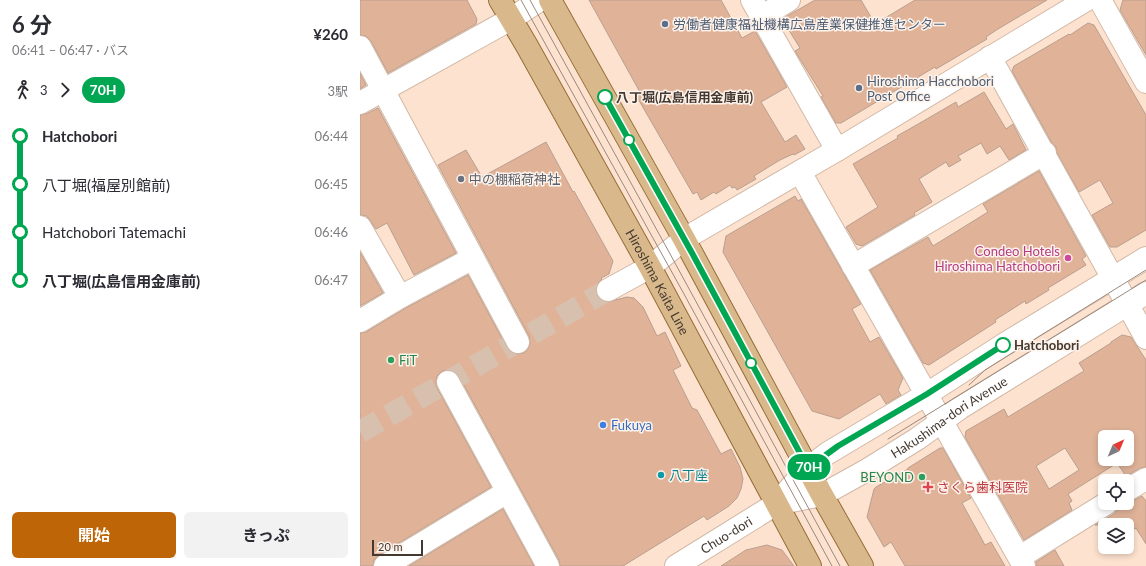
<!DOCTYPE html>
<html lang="ja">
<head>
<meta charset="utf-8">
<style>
  body { margin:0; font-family:Lato,"Noto Sans JP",sans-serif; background:#f2f2f3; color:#2b2b33; height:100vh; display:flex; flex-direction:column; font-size:15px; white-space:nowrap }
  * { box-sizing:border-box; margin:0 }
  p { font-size:13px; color:#7c7c81 }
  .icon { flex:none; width:22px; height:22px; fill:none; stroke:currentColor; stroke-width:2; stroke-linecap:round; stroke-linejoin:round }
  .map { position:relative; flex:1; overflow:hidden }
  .side { display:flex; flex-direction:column; background:#fff; width:360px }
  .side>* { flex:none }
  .badge { padding:0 8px; border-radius:13px; font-size:14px; line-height:26px }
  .needle { width:26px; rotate:44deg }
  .controls { position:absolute; left:738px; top:430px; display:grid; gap:8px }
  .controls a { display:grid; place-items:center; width:36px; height:36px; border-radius:6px; background:#fff; box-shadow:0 2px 6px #0003; font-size:20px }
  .scale { position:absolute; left:12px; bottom:10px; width:51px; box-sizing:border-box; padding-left:4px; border:2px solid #433931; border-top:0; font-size:11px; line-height:14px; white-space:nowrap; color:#433931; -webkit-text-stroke:3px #fef3eb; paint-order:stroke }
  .map>.badge { position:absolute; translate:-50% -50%; box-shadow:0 0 0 2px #fff }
  .legs { display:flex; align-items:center; gap:6px; height:44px; padding:0 12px; font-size:13px }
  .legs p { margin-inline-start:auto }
  .overview { display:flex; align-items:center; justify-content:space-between; height:68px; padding:0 12px }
  h1 { font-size:22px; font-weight:700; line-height:30px }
  .cta { display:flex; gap:8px; margin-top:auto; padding:8px 12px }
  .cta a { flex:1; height:46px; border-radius:6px; background:#be6507; color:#fff; font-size:16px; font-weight:700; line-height:46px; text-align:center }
  .cta a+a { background:#f2f2f3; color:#2b2b33 }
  ul { padding:0 12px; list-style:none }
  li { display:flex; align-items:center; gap:14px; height:48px; font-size:15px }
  li i { display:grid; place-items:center; width:6px; height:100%; margin:0 5px; background:currentColor }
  li i::after { content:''; width:10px; height:10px; margin:-5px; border:3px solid; border-radius:50%; background:#fff }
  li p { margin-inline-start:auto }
  li:first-child i { background:linear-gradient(#0000 50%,currentColor 0) }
  li:last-child i { background:linear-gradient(currentColor 50%,#0000 0) }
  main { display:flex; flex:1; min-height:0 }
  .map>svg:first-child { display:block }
  .building { fill:#e0b399; stroke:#b99f8f; fill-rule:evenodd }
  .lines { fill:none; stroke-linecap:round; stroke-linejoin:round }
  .minor-tunnel { stroke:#d8c0af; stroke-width:22; stroke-dasharray:22 11; stroke-linecap:butt }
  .minor-casing { stroke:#d2b8a6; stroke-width:24 }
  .major-casing { stroke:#946e39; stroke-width:24 }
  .minor { stroke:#fff; stroke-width:22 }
  .major { stroke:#d9b98b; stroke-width:22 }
  .tram { stroke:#9b897c; stroke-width:1 }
  .line-1-casing { stroke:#fff; stroke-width:9 }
  .line-1 { stroke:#00a651; stroke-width:6 }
  .service-dot { fill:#5c6f8a; stroke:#fef3eb; stroke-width:1.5 }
  .stop-1-dot { fill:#fff; stroke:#00a651; stroke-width:2 }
  .worship-dot { fill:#6b7280; stroke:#fef3eb; stroke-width:1.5 }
  .hotel-dot { fill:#d1479c; stroke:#fef3eb; stroke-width:1.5 }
  .leisure-dot { fill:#2e9e5b; stroke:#fef3eb; stroke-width:1.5 }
  .shop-dot { fill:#3f7fe0; stroke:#fef3eb; stroke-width:1.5 }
  .culture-dot { fill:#0f9aa8; stroke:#fef3eb; stroke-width:1.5 }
  .health-dot { fill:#e0444e; stroke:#fef3eb; stroke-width:1.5 }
  .labels { text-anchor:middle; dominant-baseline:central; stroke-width:3; stroke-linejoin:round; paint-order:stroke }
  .service-label { font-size:13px; fill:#4e5e75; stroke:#fef3eb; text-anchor:start }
  .stop-label { font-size:13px; font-weight:bold; fill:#433931; stroke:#fef3eb; text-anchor:start }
  .worship-label { font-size:13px; fill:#5b616d; stroke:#fef3eb; text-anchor:start }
  .hotel-label { font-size:13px; fill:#b23c85; stroke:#fef3eb; text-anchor:end }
  .street-label { font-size:13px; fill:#433931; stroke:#fef3eb }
  .leisure-label { font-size:13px; fill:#27864d; stroke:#fef3eb; text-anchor:start }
  .shop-label { font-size:13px; fill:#366cbe; stroke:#fef3eb; text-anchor:start }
  .culture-label { font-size:13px; fill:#0d838f; stroke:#fef3eb; text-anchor:start }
  .health-label { font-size:13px; fill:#be3a42; stroke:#fef3eb; text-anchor:start }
</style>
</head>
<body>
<main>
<section class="side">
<div class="overview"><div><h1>6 分</h1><p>06:41 – 06:47 · バス</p></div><b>¥260</b></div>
<div class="legs"><svg class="icon" aria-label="walk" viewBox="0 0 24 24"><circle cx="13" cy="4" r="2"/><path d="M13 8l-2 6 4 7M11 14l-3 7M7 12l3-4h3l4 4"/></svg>3<svg class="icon" aria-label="forward" viewBox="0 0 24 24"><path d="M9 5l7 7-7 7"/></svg><b class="badge" style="background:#00a651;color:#fff">70H</b><p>3駅</p></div>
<ul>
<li><i style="color:#00a651"></i><b>Hatchobori</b><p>06:44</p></li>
<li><i style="color:#00a651"></i><span>八丁堀(福屋別館前)</span><p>06:45</p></li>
<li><i style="color:#00a651"></i><span>Hatchobori Tatemachi</span><p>06:46</p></li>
<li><i style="color:#00a651"></i><b>八丁堀(広島信用金庫前)</b><p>06:47</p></li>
</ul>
<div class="cta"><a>開始</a><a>きっぷ</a></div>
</section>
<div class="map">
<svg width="786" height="566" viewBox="0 0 786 566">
  <rect width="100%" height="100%" fill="#fde2cf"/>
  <g class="building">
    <path d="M0 0H107L117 19 116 24 28 73 11 41 6 36 0 35Z"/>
    <path d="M229 0H361L382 38 395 31 427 87 401 102 425 142 436 135 445 149 434 155 433 154 420 160 394 176 396 179 377 190 375 187 372 188 370 185 356 194 354 192 341 200 337 192 333 194 277 97 281 94Z"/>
    <path d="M455 0H501L515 24 555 0H687L638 29 626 37 627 39 576 69 575 67 481 123H476L461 97 463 96 435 51 440 48 422 19Z"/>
    <path d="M763 0H786V55L760 10Z"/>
    <path d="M728 23 734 25 786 115V230L757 247H750L732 215 753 203 740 180 719 192 697 153 696 147 692 143 652 71 654 66 709 34 710 35Z"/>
    <path d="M0 73 6 85 0 89Z"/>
    <path d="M624 92 646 129 653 124 666 150 649 160 640 146 627 154 621 143 598 156 601 160 589 167 586 162 559 179 572 202 554 213 555 215 502 246 496 244 486 227 518 207 493 164 538 138 537 136 560 123 596 102 598 107Z"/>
    <path d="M18 108 96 253 54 275 27 223 16 229 7 216 0 215V115L6 114Z"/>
    <path d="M186 142 213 192 214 191 253 261 249 274 241 278 242 279 237 284 236 290 237 296 241 300 247 302 267 297 274 298 283 307 297 336 305 332 321 366 313 370 332 408 337 410 361 454 371 449 380 467 383 479 381 489 377 498 369 506 347 520 344 516 263 566H200L199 560 99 376 94 371 88 370 82 371 77 376 76 382 77 388 131 487 19 555 14 560 13 566H0V333L6 332 46 308 108 275 147 348 152 353 157 354 164 353 168 349 170 343 169 336 78 165 106 150 122 177Z"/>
    <path d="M679 171 726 256 722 259 726 265 688 288 689 290 666 304 665 301 635 320 636 322 569 365 563 363 510 270 568 237 573 246 628 212 623 204Z"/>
    <path d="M435 196 438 201 441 199 501 304 492 309 510 342 519 337 543 378 538 390 541 395 526 404 520 394 479 419 452 411 363 252 366 236Z"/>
    <path d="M0 252 23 293 0 306Z"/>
    <path d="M762 335 771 337 786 360V467L780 468 766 476 757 463 708 494 712 501 709 503 712 510 664 540 605 437 606 431 644 409 648 417 724 371 719 363 751 343V342ZM745 437H767V459H745ZM705 448 719 470 689 489 676 466Z"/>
    <path d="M580 448H583L611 498 602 503 625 545 631 542 645 566H545L531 542 524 547 507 517 514 489 516 487 548 469V468Z"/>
    <path d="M782 496 786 501V544L776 528 767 534V525H735L754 514 758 509 759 506 764 503 773 501Z"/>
    <path d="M143 509 174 566H49Z"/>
    <path d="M407 545 422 550 434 566H361L386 550Z"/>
    <path d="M695 550 704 566H676V562Z"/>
  </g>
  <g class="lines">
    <path class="minor-tunnel" d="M0 432 248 290"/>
    <defs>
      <g id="minor">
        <path d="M392 0 477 150"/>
        <path d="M740 0 786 82"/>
        <path d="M401 17 429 0"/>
        <path d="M0 47 158 342"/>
        <path d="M630 57 786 338"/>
        <path d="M0 103 151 19 180 0"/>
        <path d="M440 172 664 566"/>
        <path d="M0 227 40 297"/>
        <path d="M493 266 685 153"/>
        <path d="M248 290 290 267 324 239 477 150 726 0"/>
        <path d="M0 321 40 297 113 258"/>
        <path d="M88 382 188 566"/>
        <path d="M767 490 786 479"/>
        <path id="s1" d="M416 504 462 495 507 470 557 439 600 408 786 293"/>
        <path d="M660 557 747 503"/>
        <path d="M25 566 147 492"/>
        <path id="s2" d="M316 566 416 504 448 468 468 453 567 394 643 345 786 258"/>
      </g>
      <g id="major">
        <path id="s3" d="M140 0 167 46 290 267 450 566"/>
        <path d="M190 0 324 239 462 495 502 566"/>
      </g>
    </defs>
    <use href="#minor" class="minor-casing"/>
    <use href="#major" class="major-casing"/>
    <use href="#minor" class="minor"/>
    <use href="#major" class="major"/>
    <g class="tram">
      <path d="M161 0 324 294 472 566"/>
      <path d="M170 0 309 252 480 566"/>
      <path d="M609 385 625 370 786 270"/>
      <path d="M528 439 786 280"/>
    </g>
  </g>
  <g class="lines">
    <defs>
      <path id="line-1" d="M245 97 332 253 448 468 478 446 567 394 643 345"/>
    </defs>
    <use href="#line-1" class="line-1-casing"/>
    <use href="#line-1" class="line-1"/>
  </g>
  <g class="service-dot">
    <circle cx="305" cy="24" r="4"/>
    <circle cx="499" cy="88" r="4"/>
  </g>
  <g class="stop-1-dot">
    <circle cx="245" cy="97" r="7"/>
    <circle cx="269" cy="140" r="5"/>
    <circle cx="643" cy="345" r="7"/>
    <circle cx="391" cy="363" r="5"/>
  </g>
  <circle class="worship-dot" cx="101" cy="179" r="4"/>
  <circle class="hotel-dot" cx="708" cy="258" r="4"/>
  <g class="leisure-dot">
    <circle cx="31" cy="360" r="4"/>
    <circle cx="562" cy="477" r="4"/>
  </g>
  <circle class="shop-dot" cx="243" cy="425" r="4"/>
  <circle class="culture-dot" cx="301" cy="475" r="4"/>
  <path class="health-dot" d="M566 481h4v4h4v4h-4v4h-4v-4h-4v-4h4z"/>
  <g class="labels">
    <g class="service-label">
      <text x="313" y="24">労働者健康福祉機構広島産業保健推進センター</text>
      <text x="507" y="81">Hiroshima Hacchobori<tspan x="507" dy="15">Post Office</tspan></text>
    </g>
    <g class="stop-label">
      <text x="256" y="97">八丁堀(広島信用金庫前)</text>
      <text x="654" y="345">Hatchobori</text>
    </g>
    <g class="worship-label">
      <text x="109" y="179">中の棚稲荷神社</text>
    </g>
    <g class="hotel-label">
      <text x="700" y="251">Condeo Hotels<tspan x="700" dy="15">Hiroshima Hatchobori</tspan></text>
    </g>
    <g class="street-label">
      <text stroke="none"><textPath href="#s3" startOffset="323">Hiroshima Kaita Line</textPath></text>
      <text stroke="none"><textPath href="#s1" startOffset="196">Hakushima-dori Avenue</textPath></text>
      <text stroke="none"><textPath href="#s2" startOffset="59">Chuo-dori</textPath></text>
    </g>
    <g class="leisure-label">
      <text x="39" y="360">FiT</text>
      <text x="554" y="477" text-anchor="end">BEYOND</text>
    </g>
    <g class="shop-label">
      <text x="251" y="425">Fukuya</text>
    </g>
    <g class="culture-label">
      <text x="309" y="475">八丁座</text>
    </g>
    <g class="health-label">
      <text x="577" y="487">さくら歯科医院</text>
    </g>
  </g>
</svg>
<div class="controls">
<a><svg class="needle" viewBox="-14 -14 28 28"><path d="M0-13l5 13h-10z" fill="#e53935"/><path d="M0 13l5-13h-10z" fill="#7c7c81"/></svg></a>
<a><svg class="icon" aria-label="locate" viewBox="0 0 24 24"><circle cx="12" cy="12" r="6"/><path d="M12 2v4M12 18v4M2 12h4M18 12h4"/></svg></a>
<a><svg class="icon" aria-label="layers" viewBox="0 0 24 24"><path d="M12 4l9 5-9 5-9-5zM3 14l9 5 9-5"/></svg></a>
</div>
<div class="scale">20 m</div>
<b class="badge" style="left:449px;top:467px;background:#00a651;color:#fff">70H</b>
</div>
</main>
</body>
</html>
